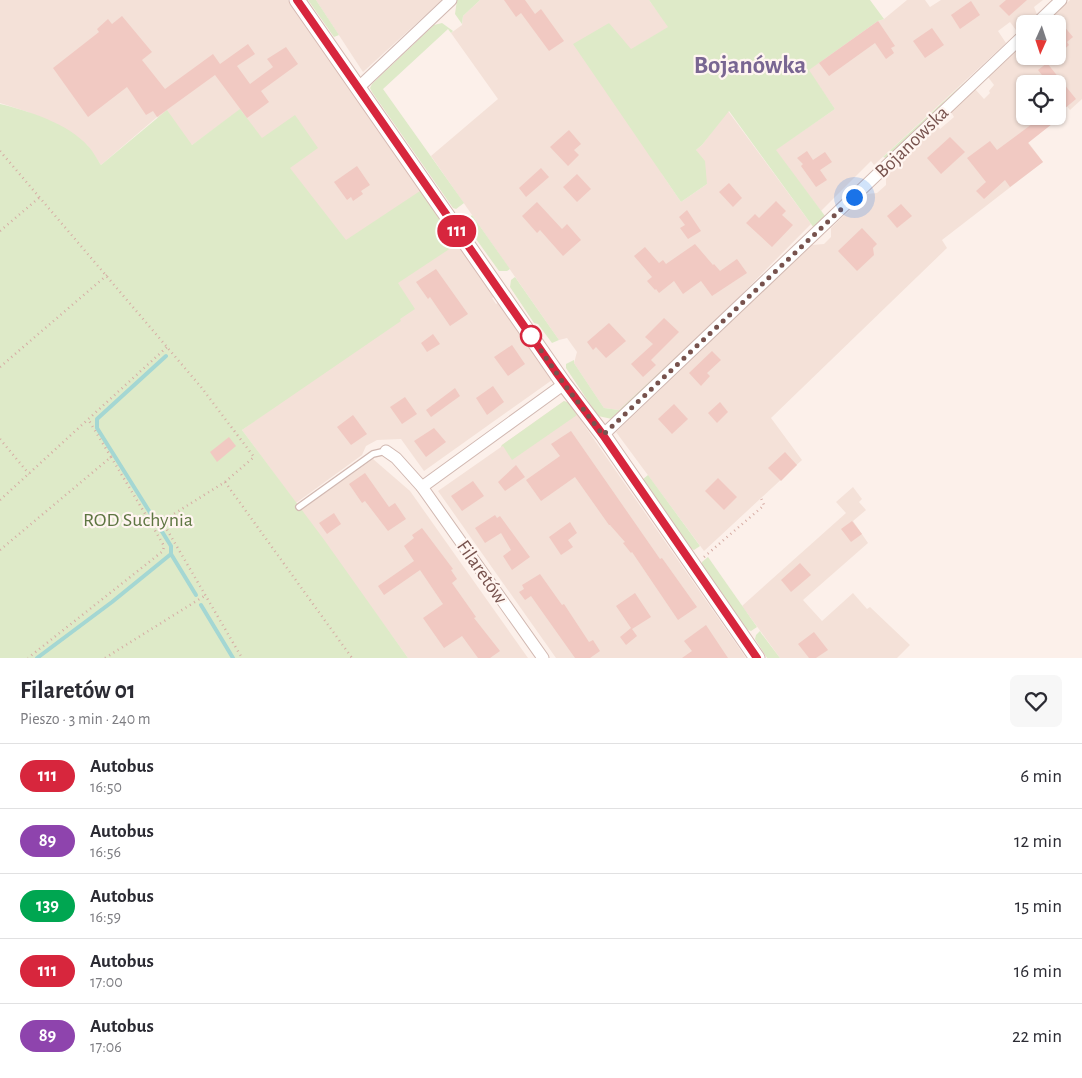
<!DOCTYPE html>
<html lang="pl">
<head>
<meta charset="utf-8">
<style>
  body { margin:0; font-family:"Alegreya Sans",sans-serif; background:#f7f7f7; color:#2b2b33; height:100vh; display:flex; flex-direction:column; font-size:19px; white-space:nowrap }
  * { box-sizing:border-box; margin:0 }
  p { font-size:16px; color:#7c7c81 }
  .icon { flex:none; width:28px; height:28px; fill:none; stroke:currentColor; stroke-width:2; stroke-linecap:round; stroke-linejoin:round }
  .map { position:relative; height:658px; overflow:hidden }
  .side { display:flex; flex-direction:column; background:#fff; flex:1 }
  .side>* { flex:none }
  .badge { padding:0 10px; border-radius:16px; font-size:18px; line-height:32px }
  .needle { width:32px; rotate:183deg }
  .fabs { position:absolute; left:1016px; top:15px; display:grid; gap:10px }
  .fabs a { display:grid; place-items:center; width:50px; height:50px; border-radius:8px; background:#fff; box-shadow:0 1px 4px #0004; font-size:25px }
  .you { position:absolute; width:25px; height:25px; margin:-12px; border:4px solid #fff; border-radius:50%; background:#1a73e8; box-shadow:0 0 0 8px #1a73e833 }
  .map>.badge { position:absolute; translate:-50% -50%; box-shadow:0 0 0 2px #fff }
  .round { display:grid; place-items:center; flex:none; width:52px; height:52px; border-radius:8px; background:#f7f7f7 }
  .headline { display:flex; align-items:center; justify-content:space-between; height:85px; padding:0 20px }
  h1 { font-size:24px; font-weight:700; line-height:38px }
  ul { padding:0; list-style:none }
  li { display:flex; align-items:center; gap:15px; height:65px; padding:0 20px; border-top:1px solid #e1e1e2 }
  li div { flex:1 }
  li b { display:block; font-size:19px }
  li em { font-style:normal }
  li .badge { min-width:55px; font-weight:700; text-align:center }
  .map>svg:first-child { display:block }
  .residential { fill:#f4e1d8 }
  .green { fill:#deeac8 }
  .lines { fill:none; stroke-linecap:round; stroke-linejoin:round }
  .stream { stroke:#a4d7d3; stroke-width:4 }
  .building { fill:#f1c9c2 }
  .lane-casing { stroke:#d1b8b1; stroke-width:8 }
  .street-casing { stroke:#d1b8b1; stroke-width:13 }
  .secondary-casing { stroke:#d6b9b2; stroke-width:17 }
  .path { stroke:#d6aca4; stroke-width:2.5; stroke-dasharray:1 4; stroke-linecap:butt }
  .lane { stroke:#fff; stroke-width:5.5 }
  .street { stroke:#fff; stroke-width:11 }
  .secondary { stroke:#fff; stroke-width:15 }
  .line-casing { stroke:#fff; stroke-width:11 }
  .line { stroke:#d7263d; stroke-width:8 }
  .walk { stroke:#77524d; stroke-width:5; stroke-dasharray:0 9 }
  .stop-dot { fill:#fff; stroke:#d7263d; stroke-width:2.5 }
  .labels { text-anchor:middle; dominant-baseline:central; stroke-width:4.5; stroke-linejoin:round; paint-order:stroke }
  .street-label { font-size:20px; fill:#77524d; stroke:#fff5f0 }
  .park-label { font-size:20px; fill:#5e7642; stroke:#fff5f0 }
  .district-label { font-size:25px; font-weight:bold; fill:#796692; stroke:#fff5f0 }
</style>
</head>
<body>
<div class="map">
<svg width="1082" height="658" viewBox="0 0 1082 658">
  <rect width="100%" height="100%" fill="#fcf0ea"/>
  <g class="residential">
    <path d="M0 0H288L494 297 492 298 496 304 498 303 552 380 424 471 401 439 377 440 366 446 362 455 296 503 242 430 270 410 262 139 240 110 192 145 157 117 101 165 87 145 28 112 0 103Z"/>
    <path d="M316 0H442L363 72Z"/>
    <path d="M480 0H649L669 27 630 50 608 23 662 174 681 202 707 184 696 150 702 145 728 111 811 224 718 318 619 410 604 408 574 363 577 352 567 338 559 340 431 156 498 99 451 33 462 25 463 16Z"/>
    <path d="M907 0H925L930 7 941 0H1043L1034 7 1038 17 1030 24H1025V29L1019 34 1010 22 998 31 1006 43 874 165 871 161 821 211 775 150 835 109 808 70 878 21 884 19Z"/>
    <path d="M1070 0H1082V99L1070 110 1062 100 1058 103V84H1025V116H1058V115L1060 118 1028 142 1043 162 942 240 947 248 771 418 802 460 704 551 616 432 812 245 824 244 831 237V228L867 194 877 193 886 185V173L937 125 940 129 954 117 951 112 975 89 984 99 990 93 989 91 994 85 988 77 1020 47 1025 53V56H1058V24H1044Z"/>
    <path d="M564 401 569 403 600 448 746 658H556L438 491 501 447 502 445Z"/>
    <path d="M373 459 410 491 528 658H408L301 510Z"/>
    <path d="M853 487 862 499 859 502 866 510 853 521 868 543 803 600 822 621 853 593 867 609 870 607 910 645 897 658H780L742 606 846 513 836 502Z"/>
  </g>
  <g class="green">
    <path d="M308 0H316L339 35 334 37Z"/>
    <path d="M457 0H480L463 16 462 24 455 14Z"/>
    <path d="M649 0H870L884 19 878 21 809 70 835 109 776 150 825 216 814 228 729 111 702 145 696 150 705 161 707 184 681 202 573 44 609 23 631 49 668 27Z"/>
    <path d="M442 23 453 31 451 33 448 29 383 89 464 203 456 209 453 208 372 92 370 88 372 84 434 25Z"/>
    <path d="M969 78 886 158 883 157Z"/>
    <path d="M0 104C28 111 68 123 88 146 93 151 97 159 101 165L167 110 192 145 240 109 262 138 295 115 318 148 290 168 346 240 420 191 457 244 398 283 415 309 400 319 401 321 242 430 325 541 408 658H0Z"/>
    <path d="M472 215 510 269 507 271H499L466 225V222Z"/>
    <path d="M515 277 559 340 552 343 538 324 534 323 510 287 511 280Z"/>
    <path d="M718 318 719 319 612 419 598 416 566 368V364L574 360V363L604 408 619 410Z"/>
    <path d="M564 401 569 403 577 415 512 460 503 446 501 447 502 445Z"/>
    <path d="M648 475 700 546 694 550 690 548 642 480Z"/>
    <path d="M708 557 757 627 751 631 746 629 702 565V562Z"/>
    <path d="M760 631 761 633 780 658H767L755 639 756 635Z"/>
  </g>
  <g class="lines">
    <g class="stream">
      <path d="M171 554 196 595"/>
      <path d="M201 605 233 658"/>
      <path d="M37 658 112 602 171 554V546L97 428V419L166 356"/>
    </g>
  </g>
  <g class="building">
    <path d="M504 0H525L535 14 541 9 564 41 549 51 521 13 516 17Z"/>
    <path d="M1006 0H1027L1009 16 999 6Z"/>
    <path d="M971 1 980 15 960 29 951 15Z"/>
    <path d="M122 16 152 52 142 60 165 89 213 54 220 64 248 44 255 54 237 66 250 84 273 67 267 59 286 47 298 64 261 91 269 102 247 118 215 75 157 117 153 111 146 115 127 87 88 117 53 68 99 32 97 29 108 19 112 24Z"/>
    <path d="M1058 19 1073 37 1067 42 1069 45 1058 55Z"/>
    <path d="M878 21 895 46 891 48 894 53 886 59 875 43 829 76 819 63Z"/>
    <path d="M932 28 944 45 925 58 913 41Z"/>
    <path d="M1047 63 1076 99 1058 114V84H1049L1038 70Z"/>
    <path d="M1036 116H1062L1028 143 1043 162 1010 187 1005 180 984 199 976 191 986 182 967 158 990 141 997 150 1032 124 1030 121Z"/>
    <path d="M569 130 581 144 574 150 579 155 568 166 550 147Z"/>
    <path d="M950 137 965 152 941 174 927 158Z"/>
    <path d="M807 151 813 160 825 152 832 162 820 170 827 180 816 187 801 166 803 164 797 158Z"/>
    <path d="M357 166 370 185 361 191 363 194 353 201 351 197 347 200 334 182Z"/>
    <path d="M541 168 549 177 526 197 519 188Z"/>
    <path d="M577 174 591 189 577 202 563 187Z"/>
    <path d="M729 183 742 198 733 207 719 192Z"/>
    <path d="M776 201 786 211 782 215 793 225 772 247 746 223 755 214 759 218Z"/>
    <path d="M537 202 562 229 567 224 581 240 563 256 540 230 537 233 522 216Z"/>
    <path d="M901 204 912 216 897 228 887 216Z"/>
    <path d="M687 210 701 231 688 239 680 228 685 225 679 217Z"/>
    <path d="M862 228 877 244 873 248 874 255 857 271 838 251Z"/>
    <path d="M695 244 713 265 714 264 720 271 737 259 747 273 712 296 701 281 683 294 674 281 659 293 656 289 655 290 647 281 652 277 634 256 645 247 659 263 663 260 666 264Z"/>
    <path d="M436 269 468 314 450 326 430 297 428 299 416 282Z"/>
    <path d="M664 318 679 332 651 360 656 365 643 377 631 364 653 344 645 337Z"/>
    <path d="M609 323 626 341 606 358 596 347 593 350 587 342Z"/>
    <path d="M433 334 440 344 427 352 421 343Z"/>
    <path d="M512 345 525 364 508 376 494 357Z"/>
    <path d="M712 351 721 360 707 373 710 376 701 386 689 373Z"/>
    <path d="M493 386 504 402 487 415 476 398Z"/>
    <path d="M455 388 460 396 431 417 426 410Z"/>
    <path d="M405 397 417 414 402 424 390 407Z"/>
    <path d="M720 402 728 412 717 423 708 413Z"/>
    <path d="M674 404 688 419 672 434 658 419Z"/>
    <path d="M353 415 367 434 351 445 337 427Z"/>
    <path d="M434 428 446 442 426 457 414 441Z"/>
    <path d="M571 431 660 559 662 558 697 607 678 620 632 552 631 553 623 543 625 542 610 525H609L575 477 541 501 526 480 560 456 551 444Z"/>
    <path d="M229 437 236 446 217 462 210 452Z"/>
    <path d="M785 452 797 465 781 481 768 468Z"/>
    <path d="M516 465 525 477 505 491 498 482Z"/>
    <path d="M365 473 389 507 395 503 406 519 388 531 365 501 362 503 349 484Z"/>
    <path d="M718 478 737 497 724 510 705 491Z"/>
    <path d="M473 481 484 496 462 511 451 496Z"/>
    <path d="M334 513 341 524 327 534 319 523Z"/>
    <path d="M495 515 497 518 500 516 530 557 512 570 503 556 511 550 501 533 485 543 475 528Z"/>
    <path d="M852 521 862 534 851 542 841 529Z"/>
    <path d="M570 522 577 533 568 540 573 547 561 555 549 537Z"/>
    <path d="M422 528 453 569 451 570 457 579 452 583 476 617 474 618 500 651 490 658H478L462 636 444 648 423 618 443 604 420 570 384 595 378 586 414 561 404 546 414 538 412 535Z"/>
    <path d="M800 563 811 575 791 592 781 580Z"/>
    <path d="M540 574 562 605 564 604 589 642 593 640 600 651 590 658H575L531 596 525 600 519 592 524 589 522 585Z"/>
    <path d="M635 593 651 617 632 629 637 636 626 645 620 637 631 628 616 606Z"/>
    <path d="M706 625 728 658H682L692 651 684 641Z"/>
    <path d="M814 632 828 650 816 658H809L798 644Z"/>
  </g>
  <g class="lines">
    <defs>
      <path id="lane" d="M299 507 373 454 386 451"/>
      <g id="street">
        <path d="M1036 24 1061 0"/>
        <path d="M358 88 451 0"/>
        <path d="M603 435 1025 34"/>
        <path d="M386 451 396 458 422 487 543 658"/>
        <path d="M422 487 564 384"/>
      </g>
      <path id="secondary" d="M297 0 564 384 603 435 757 658"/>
    </defs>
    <use href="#lane" class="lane-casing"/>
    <use href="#street" class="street-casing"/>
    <use href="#secondary" class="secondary-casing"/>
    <g class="path">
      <path d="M0 151 201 387 254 457 225 482 153 527 164 546 163 551 28 658"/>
      <path d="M0 231 40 197"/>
      <path d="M0 367 107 275"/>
      <path d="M0 439 29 474"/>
      <path d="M111 457 153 527"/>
      <path d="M225 482 352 658"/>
      <path d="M0 500 167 347"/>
      <path d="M162 521 242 658"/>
      <path d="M0 550 111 457 88 419"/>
      <path d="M704 557 762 507 764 505 761 498"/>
      <path d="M105 658 206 595"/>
    </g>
    <use href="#lane" class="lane"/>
    <use href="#street" class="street"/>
    <use href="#secondary" class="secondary"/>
  </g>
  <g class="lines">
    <defs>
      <path id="line" d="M297 0 556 372 603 435 757 658"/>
    </defs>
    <use href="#line" class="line-casing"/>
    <use href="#line" class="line"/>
    <path class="walk" d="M531 336 564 384 603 435 854 197"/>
  </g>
  <circle class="stop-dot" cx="531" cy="336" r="10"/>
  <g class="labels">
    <g class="street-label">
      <text transform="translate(912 142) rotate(-44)">Bojanowska</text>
      <text transform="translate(482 572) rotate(55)">Filaretów</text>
    </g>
    <g class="park-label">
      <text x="138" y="520">ROD Suchynia</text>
    </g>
    <g class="district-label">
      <text x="750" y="65">Bojanówka</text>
    </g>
  </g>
</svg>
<div class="fabs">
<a><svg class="needle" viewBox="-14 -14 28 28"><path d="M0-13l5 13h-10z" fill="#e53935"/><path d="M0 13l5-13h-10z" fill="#7c7c81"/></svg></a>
<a><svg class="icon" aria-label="locate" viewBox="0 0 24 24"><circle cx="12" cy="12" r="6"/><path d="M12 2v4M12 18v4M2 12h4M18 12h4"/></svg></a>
</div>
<div class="you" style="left:854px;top:197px"></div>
<b class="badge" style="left:457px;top:231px;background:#d7263d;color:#fff">111</b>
</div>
<section class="side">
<div class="headline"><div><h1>Filaretów 01</h1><p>Pieszo · 3 min · 240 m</p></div><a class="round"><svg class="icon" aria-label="heart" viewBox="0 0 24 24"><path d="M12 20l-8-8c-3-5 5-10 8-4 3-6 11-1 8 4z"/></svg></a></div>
<ul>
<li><span class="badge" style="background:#d7263d;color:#fff">111</span><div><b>Autobus</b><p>16:50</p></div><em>6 min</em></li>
<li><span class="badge" style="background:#8e44ad;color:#fff">89</span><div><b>Autobus</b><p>16:56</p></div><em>12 min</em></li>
<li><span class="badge" style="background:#00a651;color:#fff">139</span><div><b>Autobus</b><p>16:59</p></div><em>15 min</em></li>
<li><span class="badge" style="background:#d7263d;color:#fff">111</span><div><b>Autobus</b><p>17:00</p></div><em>16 min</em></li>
<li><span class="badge" style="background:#8e44ad;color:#fff">89</span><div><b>Autobus</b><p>17:06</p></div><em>22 min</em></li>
</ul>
</section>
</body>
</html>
